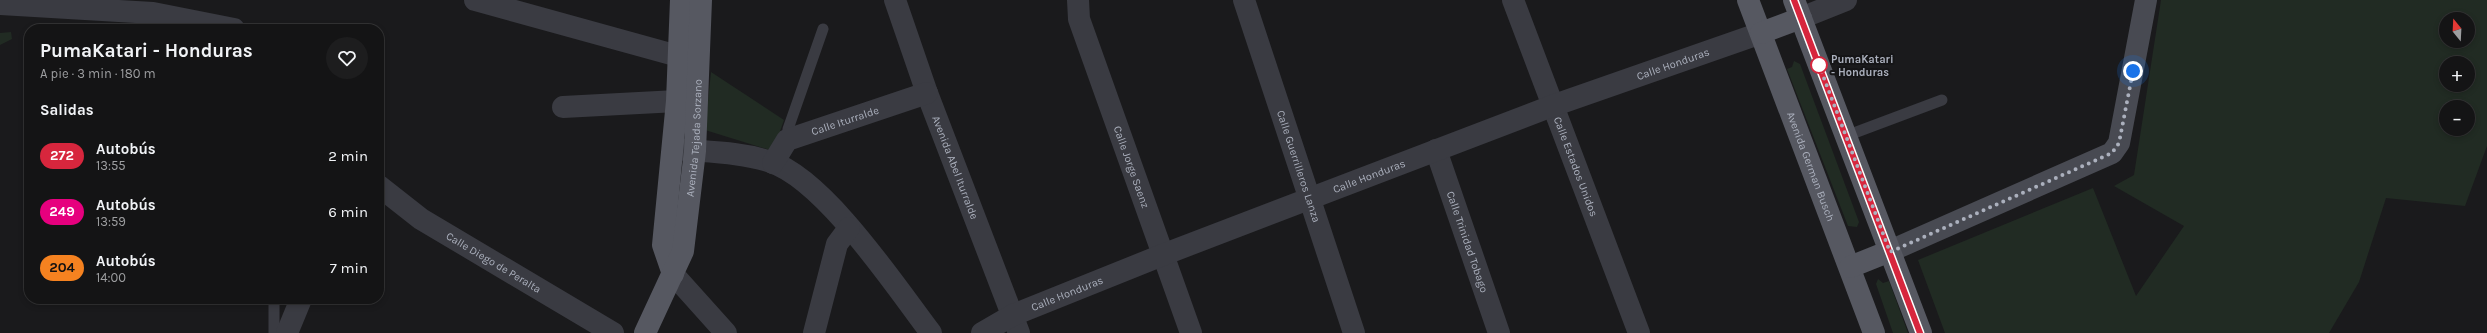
<!DOCTYPE html>
<html lang="es">
<head>
<meta charset="utf-8">
<style>
  body { margin:0; font-family:Karla,sans-serif; background:#1d1d1e; color:#f1f3f6; height:100vh; display:flex; flex-direction:column; font-size:15px; white-space:nowrap }
  * { box-sizing:border-box; margin:0 }
  p { font-size:13px; color:#9d9ea0 }
  .icon { flex:none; width:22px; height:22px; fill:none; stroke:currentColor; stroke-width:2; stroke-linecap:round; stroke-linejoin:round }
  .map { position:relative; flex:1; overflow:hidden }
  .drawer { position:absolute; left:24px; top:24px; width:360px; height:280px; display:flex; flex-direction:column; background:#141415; border-radius:16px; box-shadow:0 2px 6px #0003,0 0 0 1px #333334 }
  .drawer>* { flex:none }
  .badge { padding:0 8px; border-radius:13px; font-size:14px; line-height:26px }
  .needle { width:26px; rotate:342deg }
  .tools { position:absolute; left:2439px; top:12px; display:grid; gap:8px }
  .tools a { display:grid; place-items:center; width:36px; height:36px; border-radius:50%; background:#141415; box-shadow:0 2px 6px #0003,0 0 0 1px #333334; font-size:20px }
  .you { position:absolute; width:20px; height:20px; margin:-10px; border:3px solid #fff; border-radius:50%; background:#1a73e8; box-shadow:0 0 0 6px #1a73e833 }
  .map>.badge { position:absolute; translate:-50% -50%; box-shadow:0 0 0 2px #fff }
  h2 { padding:0 16px; font-size:15px; line-height:36px }
  .round { display:grid; place-items:center; flex:none; width:42px; height:42px; border-radius:21px; background:#1d1d1e }
  .headline { display:flex; align-items:center; justify-content:space-between; height:68px; padding:0 16px }
  h1 { font-size:19px; font-weight:700; line-height:30px }
  ul { padding:0; list-style:none }
  li { display:flex; align-items:center; gap:12px; height:56px; padding:0 16px }
  li div { flex:1 }
  li b { display:block; font-size:15px }
  li em { font-style:normal }
  li .badge { min-width:44px; font-weight:700; text-align:center }
  .map>svg:first-child { display:block }
  .green { fill:#212b23; fill-rule:evenodd }
  .lines { fill:none; stroke-linecap:round; stroke-linejoin:round }
  .service { stroke:#3a3b42; stroke-width:11 }
  .minor { stroke:#3a3b42; stroke-width:22 }
  .secondary { stroke:#484a52; stroke-width:22 }
  .primary { stroke:#565861; stroke-width:22 }
  .line-casing { stroke:#fff; stroke-width:9 }
  .line { stroke:#d7263d; stroke-width:6 }
  .walk { stroke:#abb0bd; stroke-width:4; stroke-dasharray:0 7.2 }
  .stop-dot { fill:#fff; stroke:#d7263d; stroke-width:2 }
  .labels { text-anchor:middle; dominant-baseline:central; stroke-width:4; stroke-linejoin:round; paint-order:stroke }
  .stop-label { font-size:11px; font-weight:bold; fill:#abb0bd; stroke:#151517; text-anchor:start }
  .street-label { font-size:11px; fill:#abb0bd; stroke:#151517 }
</style>
</head>
<body>
<div class="map">
<svg width="2487" height="333" viewBox="0 0 2487 333">
  <rect width="100%" height="100%" fill="#1a1a1c"/>
  <g class="green">
    <path d="M2161 0H2487V146L2465 206 2386 198 2359 282 2329 333H1945L1918 260 2093 188 2136 296 2184 226 2114 186 2134 175ZM2446 19H2468V41H2446ZM2446 63H2468V85H2446ZM2446 107H2468V129H2446Z"/>
    <path d="M11 32 12 39 0 45V33Z"/>
    <path d="M1794 61 1800 64 1859 222 1857 227 1848 226 1787 69 1792 67Z"/>
    <path d="M711 72 784 120 773 151 705 130Z"/>
    <path d="M1878 279 1883 283 1889 281 1908 333H1893L1876 284Z"/>
  </g>
  <g class="lines">
    <g class="service">
      <path d="M1846 136 1942 100"/>
      <path d="M787 140 788 129 823 29"/>
      <path d="M274 333V299"/>
    </g>
    <g class="minor">
      <path d="M475 0 678 56"/>
      <path id="s1" d="M895 0 927 93 1019 333"/>
      <path id="s2" d="M1078 0 1079 19 1191 333"/>
      <path id="s3" d="M1244 0 1354 333"/>
      <path id="s4" d="M1513 0 1639 333"/>
      <path d="M0 4 153 13 234 29"/>
      <path d="M1801 18 1846 0"/>
      <path d="M563 107 677 101"/>
      <path d="M675 149C706 152 742 152 771 162 825 180 896 287 931 333"/>
      <path id="s5" d="M1436 150 1499 333"/>
      <path id="s6" d="M773 163 787 140 927 93"/>
      <path id="s7" d="M379 186 421 219 613 333"/>
      <path d="M673 274 726 333"/>
      <path d="M287 333 301 299"/>
      <path d="M814 333 837 244 849 228"/>
      <path id="s8" d="M982 333 1013 315 1165 254 1552 106 1761 33"/>
    </g>
    <path class="secondary" d="M1890 251 2112 153 2119 143 2146 0"/>
    <g class="primary">
      <path id="s9" d="M1748 0 1874 333"/>
      <path d="M1794 0 1921 333"/>
      <path d="M1761 33 1801 18"/>
      <path d="M1850 267 1890 251"/>
      <path d="M673 274 663 245 677 101 681 0"/>
      <path id="s10" d="M645 333 683 251 695 151 701 0"/>
    </g>
  </g>
  <g class="lines">
    <defs>
      <path id="line" d="M1794 0 1920 333"/>
    </defs>
    <use href="#line" class="line-casing"/>
    <use href="#line" class="line"/>
    <path class="walk" d="M1819 65 1890 252 2112 153 2119 143 2133 71"/>
  </g>
  <circle class="stop-dot" cx="1819" cy="65" r="8"/>
  <g class="labels">
    <g class="stop-label">
      <text x="1831" y="59">PumaKatari<tspan x="1831" dy="13">- Honduras</tspan></text>
    </g>
    <g class="street-label">
      <text stroke="none"><textPath href="#s8" startOffset="742">Calle Honduras</textPath></text>
      <text stroke="none"><textPath href="#s6" startOffset="88">Calle Iturralde</textPath></text>
      <text stroke="none"><textPath href="#s10" startOffset="204">Avenida Tejada Sorzano</textPath></text>
      <text stroke="none"><textPath href="#s9" startOffset="178">Avenida German Busch</textPath></text>
      <text stroke="none"><textPath href="#s1" startOffset="178">Avenida Abel Iturralde</textPath></text>
      <text stroke="none"><textPath href="#s2" startOffset="176">Calle Jorge Saenz</textPath></text>
      <text stroke="none"><textPath href="#s3" startOffset="175">Calle Guerrilleros Lanza</textPath></text>
      <text stroke="none"><textPath href="#s4" startOffset="178">Calle Estados Unidos</textPath></text>
      <text stroke="none"><textPath href="#s8" startOffset="418">Calle Honduras</textPath></text>
      <text stroke="none"><textPath href="#s5" startOffset="97">Calle Trinidad Tobago</textPath></text>
      <text stroke="none"><textPath href="#s7" startOffset="138">Calle Diego de Peralta</textPath></text>
      <text stroke="none"><textPath href="#s8" startOffset="94">Calle Honduras</textPath></text>
    </g>
  </g>
</svg>
<div class="tools">
<a><svg class="needle" viewBox="-14 -14 28 28"><path d="M0-13l5 13h-10z" fill="#e53935"/><path d="M0 13l5-13h-10z" fill="#9d9ea0"/></svg></a>
<a>+</a>
<a>−</a>
</div>
<div class="you" style="left:2133px;top:71px"></div>
<section class="drawer">
<div class="headline"><div><h1>PumaKatari - Honduras</h1><p>A pie · 3 min · 180 m</p></div><a class="round"><svg class="icon" aria-label="heart" viewBox="0 0 24 24"><path d="M12 20l-8-8c-3-5 5-10 8-4 3-6 11-1 8 4z"/></svg></a></div>
<h2>Salidas</h2>
<ul>
<li><span class="badge" style="background:#d7263d;color:#fff">272</span><div><b>Autobús</b><p>13:55</p></div><em>2 min</em></li>
<li><span class="badge" style="background:#e6007e;color:#fff">249</span><div><b>Autobús</b><p>13:59</p></div><em>6 min</em></li>
<li><span class="badge" style="background:#f58220;color:#111">204</span><div><b>Autobús</b><p>14:00</p></div><em>7 min</em></li>
</ul>
</section>
</div>
</body>
</html>
